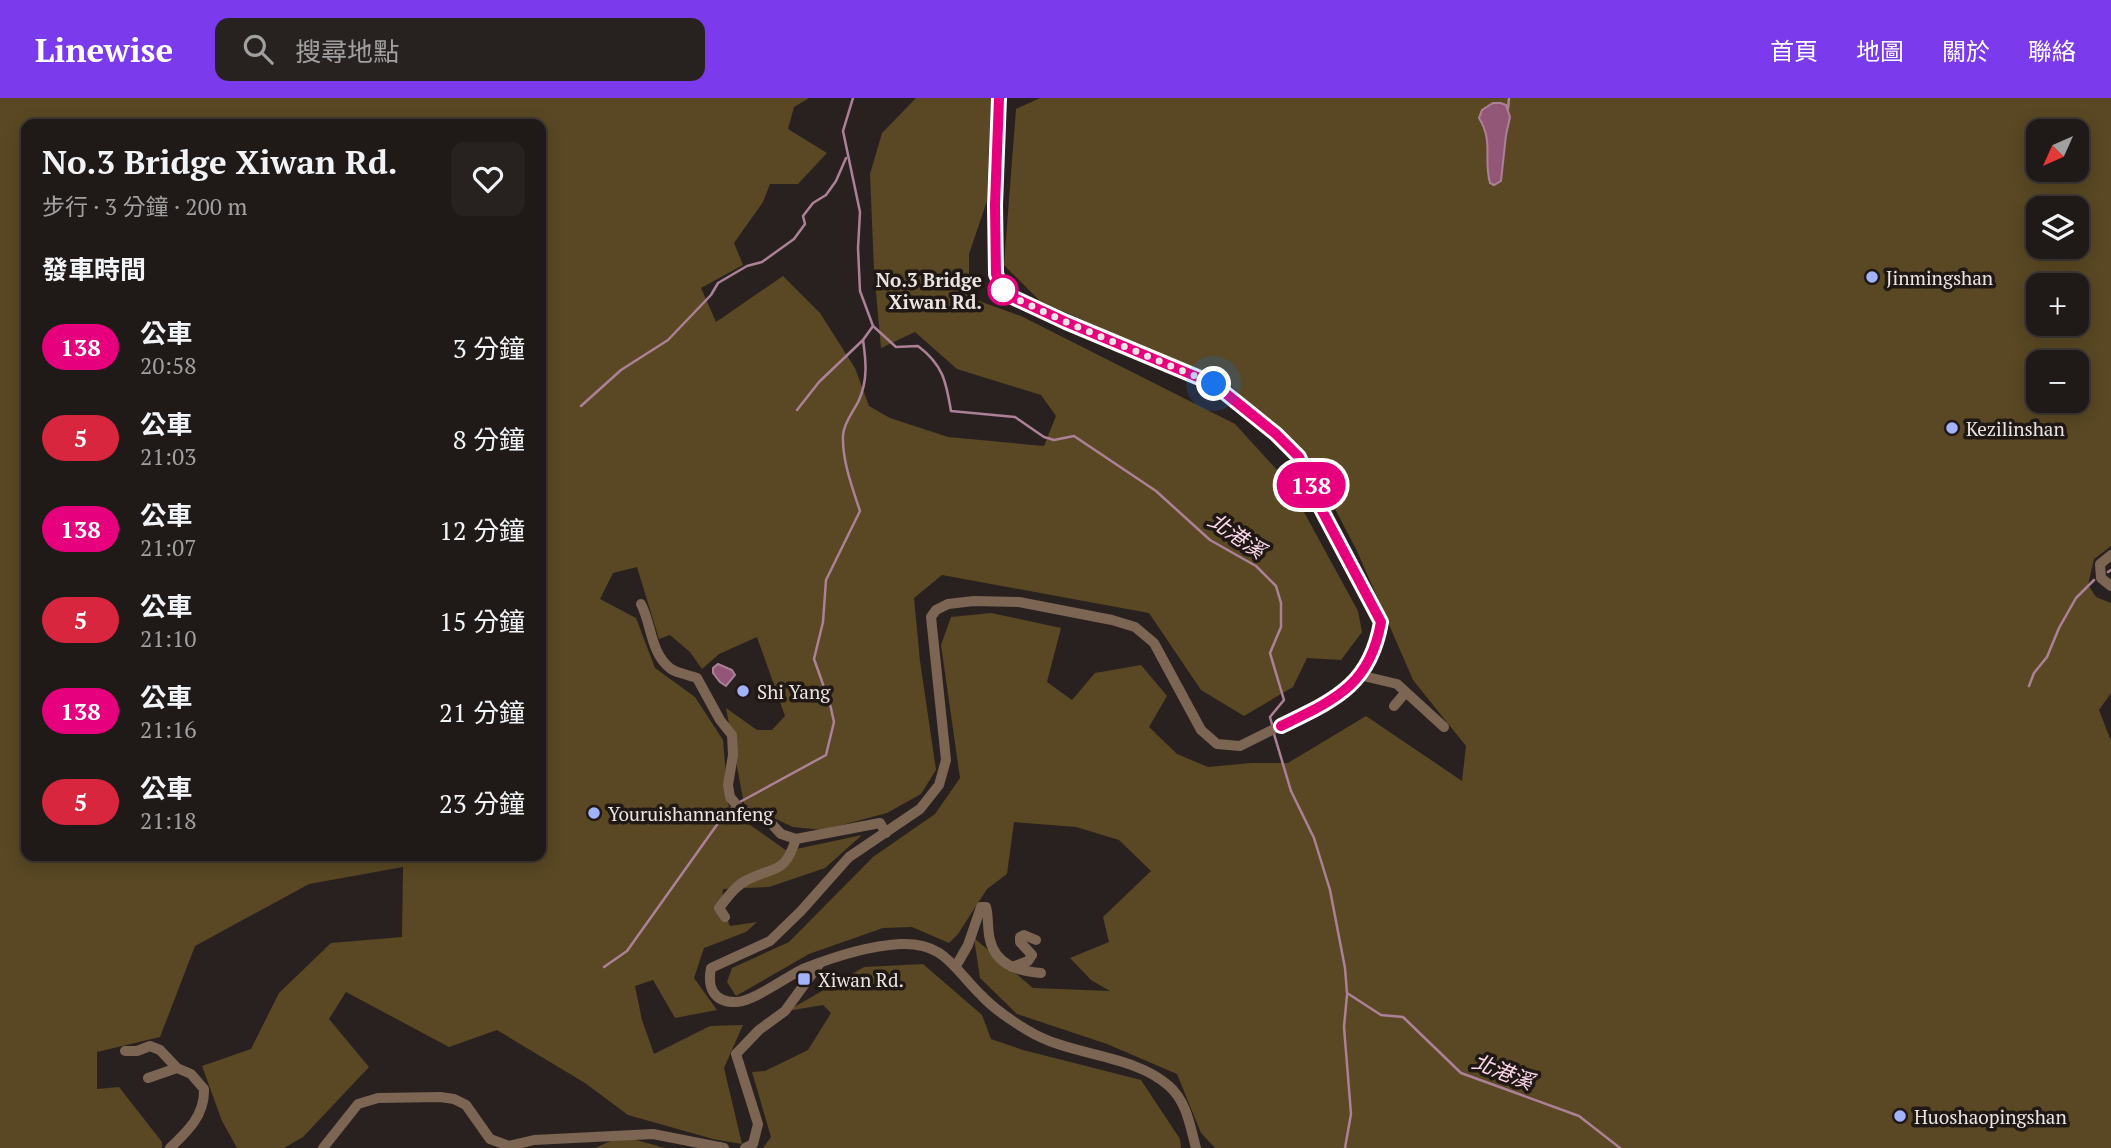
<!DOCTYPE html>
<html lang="zh-TW">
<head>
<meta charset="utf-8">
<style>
  body { margin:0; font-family:"PT Serif","Noto Sans TC",serif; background:#272220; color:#f1f3f6; height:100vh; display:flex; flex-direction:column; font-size:26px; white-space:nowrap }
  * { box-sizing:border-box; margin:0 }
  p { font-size:23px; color:#a1a0a1 }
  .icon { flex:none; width:38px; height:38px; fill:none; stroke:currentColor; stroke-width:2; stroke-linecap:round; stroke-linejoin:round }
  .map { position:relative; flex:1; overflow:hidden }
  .panel { position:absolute; left:21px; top:21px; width:525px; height:742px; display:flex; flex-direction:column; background:#1f1917; border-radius:14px; box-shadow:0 4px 18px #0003,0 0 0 2px #3c3836 }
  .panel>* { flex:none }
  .badge { padding:0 14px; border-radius:23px; font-size:24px; line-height:46px }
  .needle { width:46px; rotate:225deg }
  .tools { position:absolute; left:2026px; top:21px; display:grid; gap:14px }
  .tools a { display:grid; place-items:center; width:63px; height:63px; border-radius:14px; background:#1f1917; box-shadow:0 4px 18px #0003,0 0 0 2px #3c3836; font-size:35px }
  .you { position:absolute; width:35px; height:35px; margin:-18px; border:5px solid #fff; border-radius:50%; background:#1a73e8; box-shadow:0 0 0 10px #1a73e833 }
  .map>.badge { position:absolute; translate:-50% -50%; box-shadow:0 0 0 4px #fff }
  h2 { padding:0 21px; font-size:26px; line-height:63px }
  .round { display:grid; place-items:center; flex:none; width:74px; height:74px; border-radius:14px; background:#272220 }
  .summary { display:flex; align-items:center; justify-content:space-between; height:119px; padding:0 21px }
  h1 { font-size:33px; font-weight:800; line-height:52px }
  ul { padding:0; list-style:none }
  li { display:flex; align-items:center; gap:21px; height:91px; padding:0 21px }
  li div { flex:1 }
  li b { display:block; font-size:26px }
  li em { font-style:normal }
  li .badge { min-width:77px; font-weight:700; text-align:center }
  header { display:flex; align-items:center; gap:42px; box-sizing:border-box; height:98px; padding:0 35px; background:#7c3aed; color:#fff }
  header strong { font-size:33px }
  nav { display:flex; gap:38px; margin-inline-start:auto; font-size:24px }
  .search { width:490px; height:63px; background:#272220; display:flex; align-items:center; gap:18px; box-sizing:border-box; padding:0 24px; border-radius:14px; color:#a1a0a1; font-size:26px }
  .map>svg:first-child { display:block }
  .green { fill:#594823; fill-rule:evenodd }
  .water { fill:#925777; stroke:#ac8197; stroke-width:2 }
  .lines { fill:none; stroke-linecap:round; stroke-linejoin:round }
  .stream { stroke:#ac8197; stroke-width:2.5 }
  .minor { stroke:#7c6553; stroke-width:10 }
  .line-casing { stroke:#fff; stroke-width:16 }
  .line { stroke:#e6007e; stroke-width:10 }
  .walk { stroke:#eae4e2; stroke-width:7; stroke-dasharray:0 12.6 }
  .poi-dot { fill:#a2b2fd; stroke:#201815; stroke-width:2.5 }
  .stop-dot { fill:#fff; stroke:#e6007e; stroke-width:3.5 }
  .labels { text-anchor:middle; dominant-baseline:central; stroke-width:7; stroke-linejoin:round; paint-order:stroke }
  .poi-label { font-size:19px; fill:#eae4e2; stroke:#201815; text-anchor:start }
  .stop-label { font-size:19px; font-weight:bold; fill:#eae4e2; stroke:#201815; text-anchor:end }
  .water-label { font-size:21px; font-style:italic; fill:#fed8eb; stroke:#201815 }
</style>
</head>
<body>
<header>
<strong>Linewise</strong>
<div class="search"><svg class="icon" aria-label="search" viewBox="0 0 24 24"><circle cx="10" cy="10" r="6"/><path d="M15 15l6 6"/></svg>搜尋地點</div>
<nav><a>首頁</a><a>地圖</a><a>關於</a><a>聯絡</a></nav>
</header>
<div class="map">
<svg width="2111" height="1050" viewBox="0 0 2111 1050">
  <rect width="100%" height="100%" fill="#29211f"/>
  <g class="green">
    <path d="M0 0H809L794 9 788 31 827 55 798 86H770L763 104 734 145 743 167 701 190 716 224 783 178 820 215 855 270 869 308 890 320 948 339 1044 348 1056 318 1041 297 957 271 915 234 881 250 874 172 870 76 882 35 916 0H991L987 103 969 156V203H979L1021 218 1235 326 1287 383 1358 513 1362 534 1341 562 1307 560 1293 589 1244 618 1201 592 1149 515 942 477 914 500 920 563 936 672 921 696 887 715 823 732 793 729 744 706 726 610 757 632H772L785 618 757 539 719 556 702 571 690 554 670 537 659 541 637 469 613 475 600 501 636 520 655 570 695 599 723 642 729 712 787 753 862 737 825 770 769 789 723 791 722 808 730 828 757 824 746 834 704 850 694 880 717 912 675 920 653 882 635 888 642 922 654 956 710 928 743 927 724 970 742 1046 713 1041 628 1017 585 985 497 932 449 949 346 894 329 921 369 969 303 1039 284 1050H237L222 1023 202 968 251 951 279 895 331 845 402 839 403 769 309 786 195 848 160 939 97 954V991L119 989 162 1044V1050H0ZM26 26H541V758H26Z"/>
    <path d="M1040 0H2111V448L2094 461 2088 487 2096 499 2111 505V595L2099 612 2111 643V1050H1215L1201 1035 1177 976 1107 946 1017 916 980 880 974 840 1033 890 1110 893 1091 882 1070 860 1109 844 1103 819 1151 773 1119 742 1076 729 1014 724 1007 776 987 791 958 836 949 845 912 829 883 830 809 856 736 898 727 884 732 870 789 844 873 759 935 716 960 680 941 547 951 519 991 515 1061 530 1047 584 1072 602 1095 575 1141 567 1167 598 1149 629 1177 656 1208 669 1251 665H1288L1366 618 1462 683 1466 648 1413 582 1357 453 1312 367 1231 288 1040 203 1004 167 1016 11ZM2039 33H2077V72H2039ZM2039 110H2077V149H2039ZM2039 187H2077V226H2039ZM2039 264H2077V303H2039Z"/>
    <path d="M923 866 982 917 991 941 1023 952 1141 982 1180 1041 1181 1050H763L771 1039 752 974 765 973 808 952 831 915 823 907 787 913 864 869Z"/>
    <path d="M622 1038 665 1050H595Z"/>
  </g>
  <g class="water">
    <path d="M1493 5H1501L1506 7 1510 19 1506 37 1501 83 1494 87 1490 85C1483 61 1494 44 1479 20L1482 12Z"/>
    <path d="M718 566 732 572 735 577 726 588 720 584 713 575V570Z"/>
  </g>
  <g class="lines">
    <g class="stream">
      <path d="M853 0 843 33 860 114 858 150 860 193 873 228 896 249 918 248C943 267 946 283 951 313L1015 319 1044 339 1054 342 1074 338 1156 393 1210 442 1256 468 1276 488 1281 505V529L1270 555 1284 602 1270 619 1273 630"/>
      <path d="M1508 11 1509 0"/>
      <path d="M581 308 621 272 668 242 711 197 718 185 747 168 762 164 794 141 805 126 803 118 813 105 826 97 836 83 846 60"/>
      <path d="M797 312 819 284 863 242"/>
      <path d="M2108 474 2111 472"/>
      <path d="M2029 588 2034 575 2047 559 2059 530 2076 500 2094 482"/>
      <path d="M1274 636 1291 693 1314 740 1330 792 1345 870 1347 895 1381 917 1403 919 1461 975 1579 1018 1620 1050"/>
      <path d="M738 705 826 657 834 624 830 606 814 561 823 524 826 482 860 413C852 389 842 362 843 337 844 324 854 313 859 302 868 282 866 263 863 242L873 228"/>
      <path d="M604 869 627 853 726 714 733 709"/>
      <path d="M1345 1050 1351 1016 1344 929 1347 897"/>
    </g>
    <g class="minor">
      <path d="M999 0 994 107 996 176 1002 190 1008 197 1215 287 1276 336 1299 359 1319 407 1381 525 1373 558 1348 590 1326 605 1240 648 1217 646 1201 632 1154 545 1135 529 1112 522 1019 504 974 503 948 506 936 512 931 519 946 662 939 687 920 711 849 759 801 813 770 843 711 870C707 890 714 905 737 904 754 903 786 879 803 871 833 859 868 848 900 846 945 844 953 870 981 897 993 910 1012 923 1027 932 1070 959 1132 955 1169 988 1187 1004 1190 1028 1196 1050"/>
      <path d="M2111 457 2100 466 2101 480 2111 488"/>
      <path d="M641 506C652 527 650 555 671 571 677 575 689 577 697 580L720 622 732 637 733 657 728 687 730 699 739 710 768 722 781 736 796 741 880 725 886 735"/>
      <path d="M1359 577 1397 586 1444 629"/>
      <path d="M1394 608 1405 595"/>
      <path d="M725 819 719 810C727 800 735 788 747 782 777 767 784 777 796 741"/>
      <path d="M956 868 968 847 981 809H986C989 819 987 831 990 842 996 867 1018 873 1041 875"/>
      <path d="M1012 869 1028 863 1032 857 1020 844V839L1024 837 1036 842"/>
      <path d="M125 953H137L150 948 160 952 177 970"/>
      <path d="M148 980 177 970 191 976 204 991C205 1017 188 1033 170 1050"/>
      <path d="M323 1050 358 1006 378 1000 440 999 454 1001 466 1007 490 1041 509 1048 534 1042 653 1036 724 1050"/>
      <path d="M745 1050 753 1046 758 1026 736 956 759 932 785 913 820 865"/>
    </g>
  </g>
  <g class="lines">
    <defs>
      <path id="line" d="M999 0 995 107 996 176 1002 190 1008 197 1066 224 1214 286 1276 336 1299 359 1319 407 1381 524C1370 588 1334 602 1281 628"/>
    </defs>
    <use href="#line" class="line-casing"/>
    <use href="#line" class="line"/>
    <path class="walk" d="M1003 192 1002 190 1008 197 1066 224 1214 286"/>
  </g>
  <g class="poi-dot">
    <circle cx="1872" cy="179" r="7"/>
    <circle cx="1952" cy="330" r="7"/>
    <circle cx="743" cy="593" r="7"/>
    <circle cx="594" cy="715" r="7"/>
    <rect x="797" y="874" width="14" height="14" rx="3.5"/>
    <circle cx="1900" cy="1018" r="7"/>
  </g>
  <circle class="stop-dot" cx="1003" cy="192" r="14"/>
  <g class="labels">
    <g class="poi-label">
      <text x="1886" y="179">Jinmingshan</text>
      <text x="1966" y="330">Kezilinshan</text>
      <text x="757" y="593">Shi Yang</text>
      <text x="608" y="715">Youruishannanfeng</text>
      <text x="818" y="881">Xiwan Rd.</text>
      <text x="1914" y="1018">Huoshaopingshan</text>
    </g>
    <g class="stop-label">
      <text x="982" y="181">No.3 Bridge<tspan x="982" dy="22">Xiwan Rd.</tspan></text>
    </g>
    <g class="water-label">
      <text transform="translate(1237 437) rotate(34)">北港溪</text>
      <text transform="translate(1503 973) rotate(21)">北港溪</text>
    </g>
  </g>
</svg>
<div class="tools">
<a><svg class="needle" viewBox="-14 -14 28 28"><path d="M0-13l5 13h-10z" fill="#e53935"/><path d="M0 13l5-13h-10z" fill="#a1a0a1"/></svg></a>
<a><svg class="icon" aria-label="layers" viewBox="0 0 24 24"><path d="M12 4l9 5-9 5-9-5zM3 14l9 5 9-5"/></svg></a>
<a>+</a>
<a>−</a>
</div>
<div class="you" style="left:1214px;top:286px"></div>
<b class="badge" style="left:1311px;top:387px;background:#e6007e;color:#fff">138</b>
<section class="panel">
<div class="summary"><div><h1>No.3 Bridge Xiwan Rd.</h1><p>步行 · 3 分鐘 · 200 m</p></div><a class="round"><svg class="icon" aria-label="heart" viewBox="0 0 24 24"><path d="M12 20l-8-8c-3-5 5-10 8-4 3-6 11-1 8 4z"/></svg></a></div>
<h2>發車時間</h2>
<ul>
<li><span class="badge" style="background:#e6007e;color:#fff">138</span><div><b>公車</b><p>20:58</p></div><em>3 分鐘</em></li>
<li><span class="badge" style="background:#d7263d;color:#fff">5</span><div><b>公車</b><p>21:03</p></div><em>8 分鐘</em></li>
<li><span class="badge" style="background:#e6007e;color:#fff">138</span><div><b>公車</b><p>21:07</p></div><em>12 分鐘</em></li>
<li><span class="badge" style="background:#d7263d;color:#fff">5</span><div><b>公車</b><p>21:10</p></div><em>15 分鐘</em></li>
<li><span class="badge" style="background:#e6007e;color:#fff">138</span><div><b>公車</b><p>21:16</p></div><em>21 分鐘</em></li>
<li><span class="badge" style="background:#d7263d;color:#fff">5</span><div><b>公車</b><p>21:18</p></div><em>23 分鐘</em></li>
</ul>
</section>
</div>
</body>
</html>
